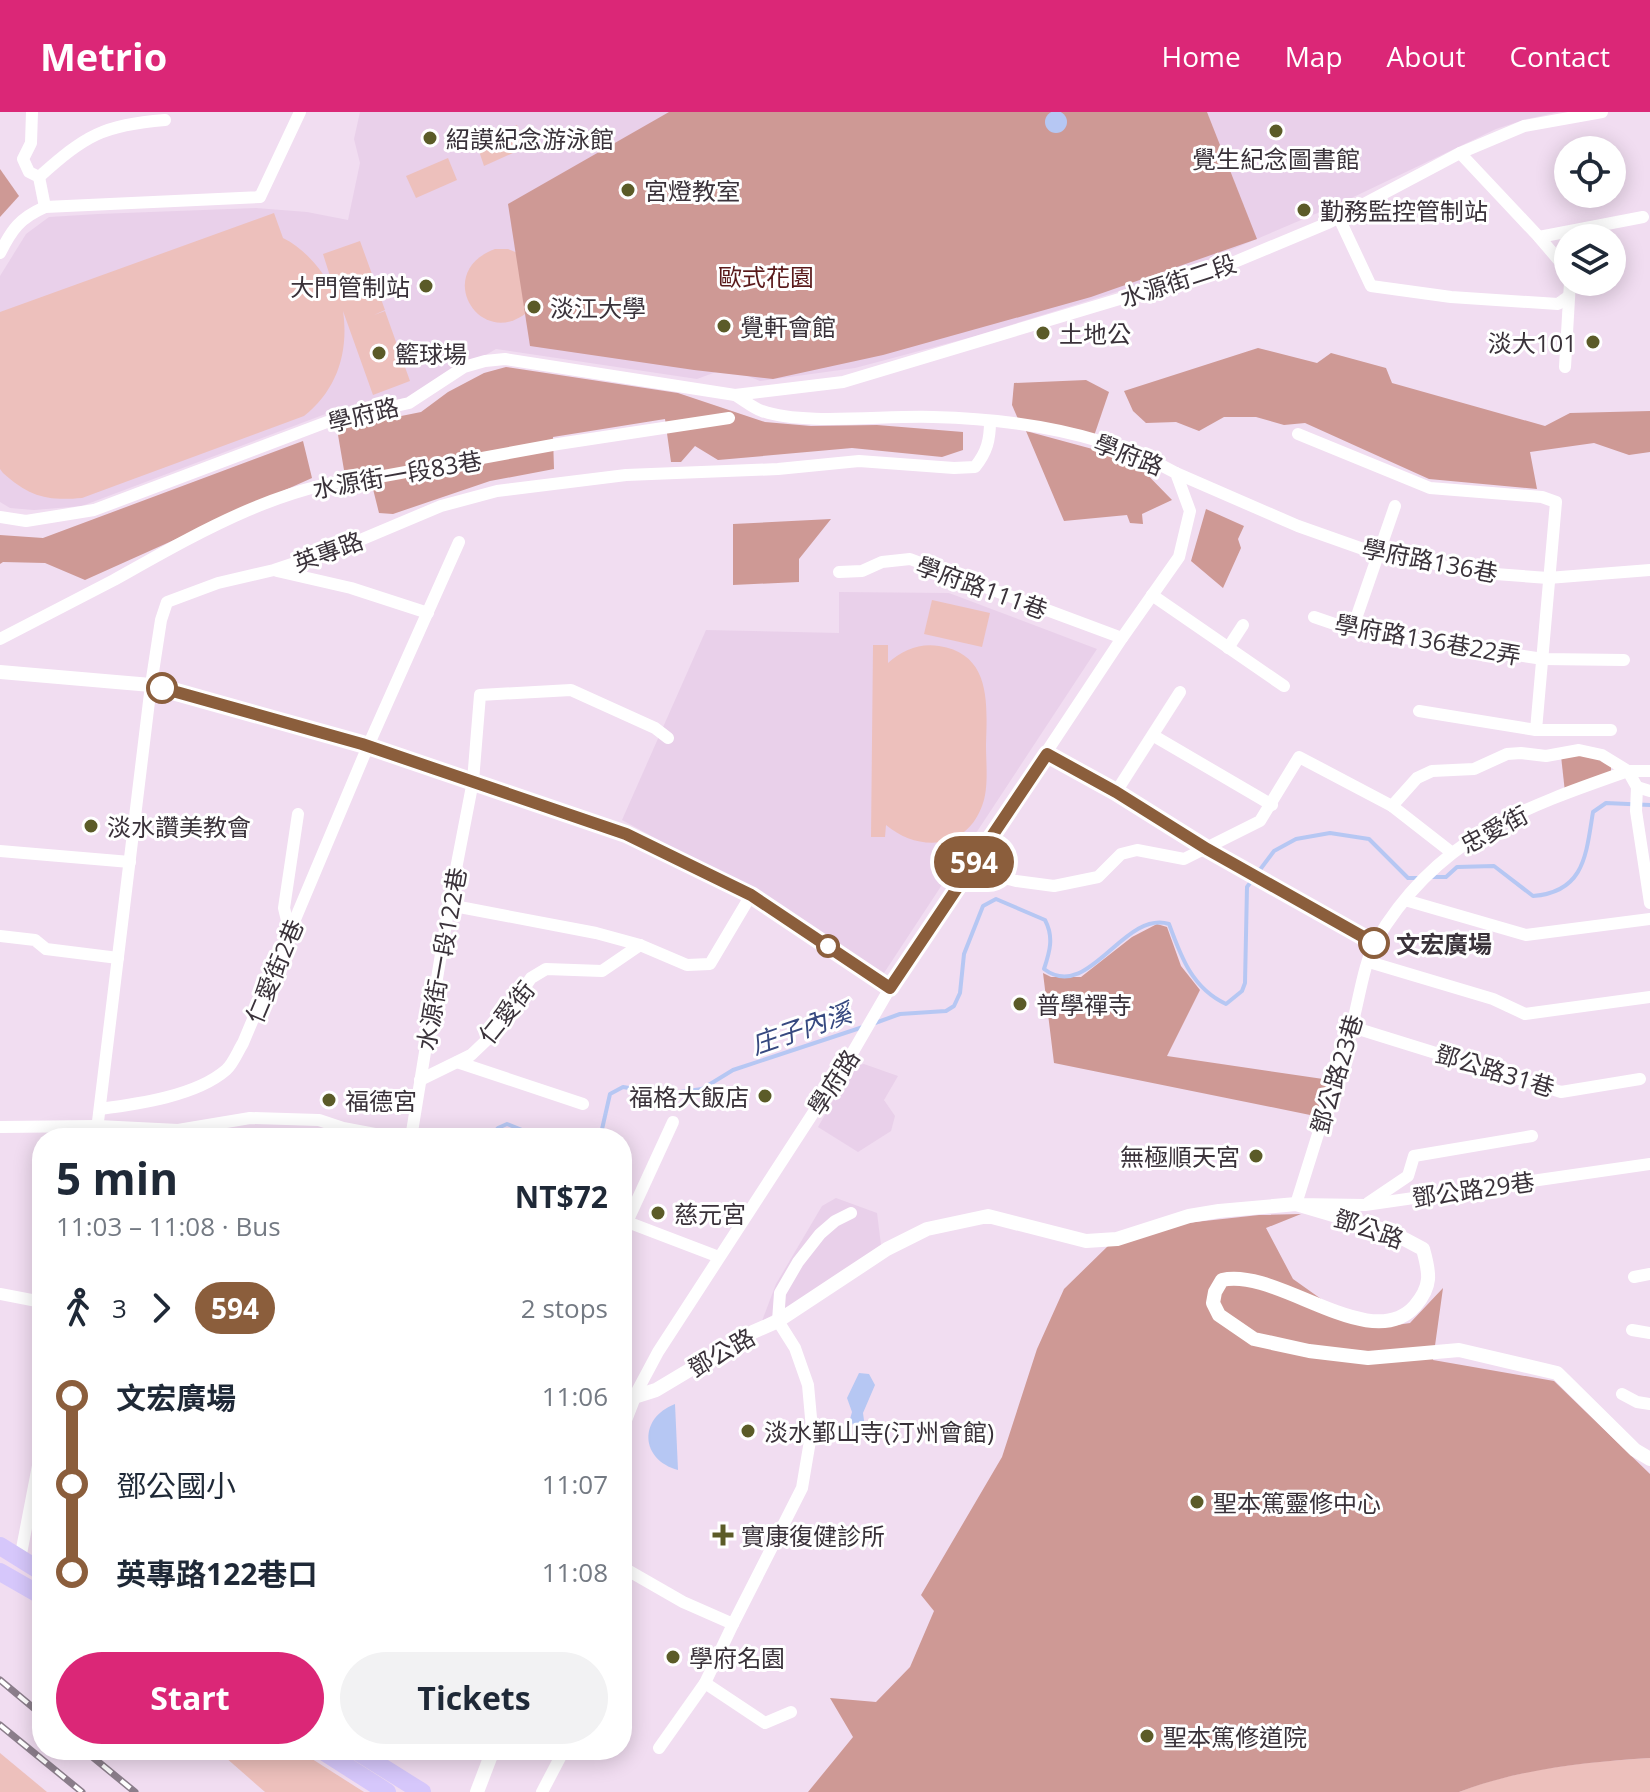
<!DOCTYPE html>
<html lang="en">
<head>
<meta charset="utf-8">
<style>
  body { margin:0; font-family:"Open Sans","Noto Sans TC",sans-serif; background:#f2f2f3; color:#1f2937; height:100vh; display:flex; flex-direction:column; font-size:30px; white-space:nowrap }
  * { box-sizing:border-box; margin:0 }
  p { font-size:26px; color:#747a83 }
  .icon { flex:none; width:44px; height:44px; fill:none; stroke:currentColor; stroke-width:2; stroke-linecap:round; stroke-linejoin:round }
  .map { position:relative; flex:1; overflow:hidden }
  .details { position:absolute; left:32px; top:1016px; width:600px; height:632px; display:flex; flex-direction:column; background:#fff; border-radius:32px; box-shadow:0 4px 20px #0003 }
  .details>* { flex:none }
  .badge { padding:0 16px; border-radius:26px; font-size:28px; line-height:52px }
  .controls { position:absolute; left:1554px; top:24px; display:grid; gap:16px }
  .controls a { display:grid; place-items:center; width:72px; height:72px; border-radius:50%; background:#fff; box-shadow:0 4px 20px #0003; font-size:40px }
  .map>.badge { position:absolute; translate:-50% -50%; box-shadow:0 0 0 4px #fff }
  .legs { display:flex; align-items:center; gap:12px; height:88px; padding:0 24px; font-size:26px }
  .legs p { margin-inline-start:auto }
  .head { display:flex; align-items:center; justify-content:space-between; height:136px; padding:0 24px }
  h1 { font-size:44px; font-weight:700; line-height:60px }
  .cta { display:flex; gap:16px; margin-top:auto; padding:16px 24px }
  .cta a { flex:1; height:92px; border-radius:48px; background:#db2777; color:#fff; font-size:32px; font-weight:700; line-height:92px; text-align:center }
  .cta a+a { background:#f2f2f3; color:#1f2937 }
  ul { padding:0 24px; list-style:none }
  li { display:flex; align-items:center; gap:28px; height:88px; font-size:30px }
  li i { display:grid; place-items:center; width:12px; height:100%; margin:0 10px; background:currentColor }
  li i::after { content:''; width:20px; height:20px; margin:-10px; border:6px solid; border-radius:50%; background:#fff }
  li p { margin-inline-start:auto }
  li:first-child i { background:linear-gradient(#0000 50%,currentColor 0) }
  li:last-child i { background:linear-gradient(currentColor 50%,#0000 0) }
  header { display:flex; align-items:center; gap:48px; box-sizing:border-box; height:112px; padding:0 40px; background:#db2777; color:#fff }
  header strong { font-size:38px }
  nav { display:flex; gap:44px; margin-inline-start:auto; font-size:28px }
  .map>svg:first-child { display:block }
  .built { fill:#e9d0ea }
  .green { fill:#edc0bc }
  .forest { fill:#ce9995 }
  .water { fill:#b6c7f3 }
  .lines { fill:none; stroke-linecap:round; stroke-linejoin:round }
  .stream { stroke:#b6c7f3; stroke-width:4 }
  .minor { stroke:#fff; stroke-width:12 }
  .tertiary { stroke:#fff; stroke-width:14 }
  .primary { stroke:#d6c7fb; stroke-width:18 }
  .rail-casing { stroke:#8b7e8b; stroke-width:7 }
  .rail { stroke:#fff; stroke-width:4; stroke-dasharray:12; stroke-linecap:butt }
  .line-1-casing { stroke:#fff; stroke-width:18 }
  .line-1 { stroke:#8b5e3c; stroke-width:12 }
  .poi-dot { fill:#5b5b28; stroke:#fff; stroke-width:3 }
  .stop-1-dot { fill:#fff; stroke:#8b5e3c; stroke-width:4 }
  .labels { text-anchor:middle; dominant-baseline:central; stroke-width:6; stroke-linejoin:round; paint-order:stroke }
  .poi-label { font-size:24px; fill:#3a323a; stroke:#fff; text-anchor:start }
  .park-label { font-size:24px; fill:#5a1a1b; stroke:#fff }
  .street-label { font-size:24px; fill:#3a323a; stroke:#fff }
  .stop-label { font-size:24px; font-weight:bold; fill:#3a323a; stroke:#fff; text-anchor:start }
  .water-label { font-size:26px; font-style:italic; fill:#374980; stroke:#fff }
</style>
</head>
<body>
<header>
<strong>Metrio</strong>
<nav><a>Home</a><a>Map</a><a>About</a><a>Contact</a></nav>
</header>
<div class="map">
<svg width="1650" height="1680" viewBox="0 0 1650 1680">
  <rect width="100%" height="100%" fill="#f1ddf1"/>
  <g class="built">
    <path d="M360 0H1559L1527 7 1496 17 1341 91 1177 161 972 225 855 256 760 269 743 262 716 260 697 267 496 237 435 273 407 286 344 295 82 394 34 398 10 396 0 390V164L26 122 49 105 98 102 256 96 307 100 348 108 360 51 354 27Z"/>
    <path d="M839 480 949 481 1097 537 884 861 755 780 622 708 706 518 839 521Z"/>
    <path d="M864 952 898 964 884 988 895 1004 891 1019 858 1040 818 1015 853 954Z"/>
    <path d="M836 1086 877 1101 881 1133 814 1180 762 1209 776 1172 822 1094Z"/>
  </g>
  <g class="green">
    <path d="M517 13 526 35 484 54 477 33Z"/>
    <path d="M448 46 457 68 416 86 406 64Z"/>
    <path d="M274 101 283 126C307 138 321 158 335 180L323 142 360 129 385 198 374 203 385 199 410 269 373 283 343 199C349 240 337 278 304 304L82 386C47 389 30 385 3 361L0 357V200Z"/>
    <path d="M495 137H508L520 142 532 196C483 244 430 161 495 137Z"/>
    <path d="M932 488 990 501 982 535 924 522Z"/>
    <path d="M873 533H888V551C903 538 919 531 939 534 992 542 987 593 986 633 986 652 989 676 982 694 966 738 918 740 886 713L885 725H871Z"/>
    <path d="M217 1638H298L364 1680H265Z"/>
    <path d="M0 1641 47 1680H0Z"/>
    <path d="M1650 1646V1680H1459C1520 1656 1585 1650 1650 1646Z"/>
  </g>
  <g class="forest">
    <path d="M669 0H1207L1257 127 1091 185 883 243 773 267 694 258 530 234 508 92Z"/>
    <path d="M0 57 19 84 0 105Z"/>
    <path d="M1258 236 1317 251 1331 241 1386 256 1392 271 1545 314 1570 301 1650 299V340L1629 343 1594 331 1530 340 1537 377 1429 367 1305 311 1284 313 1256 305H1224L1199 319 1176 310 1146 311 1133 299 1124 279Z"/>
    <path d="M506 255 678 281 765 310 811 314 877 313 963 320V338L942 345 852 336 718 348 695 334 681 350H671L665 307 553 325 554 357 490 369 393 402 379 401 368 357 344 358 337 317 421 300 448 280 484 261Z"/>
    <path d="M1086 268 1109 280 1094 324 1018 307 1012 293 1014 271Z"/>
    <path d="M1026 319 1133 348 1172 388 1142 402 1143 412 1130 411 1127 403 1064 409Z"/>
    <path d="M303 329 312 366 85 468 45 451 3 450 0 452V423L43 426Z"/>
    <path d="M1206 397 1244 414 1238 427 1241 436 1223 476 1191 449Z"/>
    <path d="M831 407 799 447V470L733 473V412Z"/>
    <path d="M1579 638 1611 651V663L1565 680 1561 644Z"/>
    <path d="M1157 812 1167 815 1181 854 1200 878 1167 944 1330 968 1315 1004 1054 951 1043 861 1051 865H1081L1132 825Z"/>
    <path d="M1301 1102 1266 1116 1293 1167 1355 1211 1383 1215 1410 1211 1443 1176 1433 1248 1554 1269 1650 1362V1646C1585 1650 1520 1657 1459 1680H808L853 1625 830 1586 876 1590 910 1555 934 1499 921 1483 1002 1345 1037 1237 1064 1177 1109 1133 1186 1111 1259 1103Z"/>
  </g>
  <g class="water">
    <circle cx="1056" cy="10" r="11"/>
    <path d="M859 1261 869 1262 875 1273 863 1301 865 1316 860 1320 855 1317 850 1307 852 1300 847 1286Z"/>
    <path d="M675 1292 678 1358C640 1348 638 1306 675 1292Z"/>
  </g>
  <g class="lines">
    <g class="stream">
      <path d="M1429 765H1446L1457 755 1494 754 1533 784C1585 780 1586 742 1593 700L1606 691 1650 693"/>
      <path d="M875 911 900 902 946 899 954 894 960 881 964 842 983 794 996 787 1045 808C1054 825 1050 839 1044 857 1089 891 1123 798 1169 812 1181 845 1192 876 1226 892L1242 879 1245 871 1247 775 1274 739 1296 727 1330 721 1369 727 1408 766H1420"/>
      <path d="M490 1026 498 1016 507 1012 542 1026"/>
      <path d="M600 1026 610 982 623 975 666 982 702 977 733 958 863 915"/>
    </g>
    <g class="minor">
      <path d="M32 0 31 31 23 47 29 60 39 65 45 95"/>
      <path d="M1460 41 1539 125 1568 159"/>
      <path d="M39 65C86 23 103 13 165 8"/>
      <path d="M1339 106 1371 174 1451 185 1558 192 1569 184"/>
      <path d="M1539 125 1643 105"/>
      <path d="M0 141C12 117 20 106 45 95L260 85 300 0"/>
      <path d="M1565 255 1570 170"/>
      <path d="M735 283 843 270 1213 159 1328 111 1460 41 1524 14 1602 0"/>
      <path d="M1298 322 1430 376 1542 385 1556 390 1536 618"/>
      <path d="M1176 361 1298 414 1380 443 1390 441 1468 460 1548 466 1650 458"/>
      <path d="M0 405 26 409 94 398 327 310 409 291 464 255 485 249 505 247 735 283C744 288 753 296 762 299 803 314 886 303 933 305 1016 307 1103 320 1176 361L1190 399 1179 445 1122 526 890 876 854 938 658 1240 634 1285 622 1280"/>
      <path d="M277 459 351 476 428 501"/>
      <path d="M839 460 862 459 882 450 910 447 1122 526"/>
      <path d="M1152 483 1284 574"/>
      <path d="M1314 505 1352 518 1543 547 1624 548"/>
      <path d="M1352 518 1395 394"/>
      <path d="M0 527C38 507 76 488 114 468 191 425 283 370 373 366L558 332 729 306"/>
      <path d="M1228 536 1243 513"/>
      <path d="M1419 599 1536 618H1611"/>
      <path d="M1154 624 1272 693"/>
      <path d="M1047 642 1116 680 1207 737 1374 831"/>
      <path d="M1650 659H1628C1522 696 1436 726 1376 829 1364 849 1358 893 1351 917 1333 976 1314 1034 1296 1092L1365 1093 1650 1052"/>
      <path d="M1637 675 1636 699 1650 791"/>
      <path d="M1116 680 1180 580"/>
      <path d="M1392 694 1417 666 1432 659 1474 657 1507 642 1521 641 1546 644 1579 638 1602 643 1628 659 1637 675 1650 679"/>
      <path d="M0 739 130 750"/>
      <path d="M970 757 1016 769 1054 774 1098 765 1121 742 1137 738 1184 747 1260 709 1299 645 1392 694 1451 740"/>
      <path d="M1405 788 1526 823 1650 807"/>
      <path d="M449 793 596 821 640 833 687 853 710 852 751 783"/>
      <path d="M290 821 284 796 298 702"/>
      <path d="M0 824 35 828 46 837 118 846"/>
      <path d="M1369 850 1493 887 1525 902 1650 885"/>
      <path d="M1352 915 1561 980 1640 967"/>
      <path d="M457 950 583 992"/>
      <path d="M420 968 471 943 492 923 531 866 546 857 602 859 640 833"/>
      <path d="M100 997C138 992 196 984 226 958 233 952 238 939 243 931L368 634 459 430"/>
      <path d="M0 1015 98 1014 178 1018 250 1006 319 1008 343 1016 396 1026"/>
      <path d="M96 1026 151 573 161 508 167 490 218 471 274 458 346 434 441 394 497 379 626 363 778 357 859 349 954 356 975 355C987 340 990 328 990 309"/>
      <path d="M411 1026 449 793 473 669 480 583 571 578 655 616 668 626"/>
      <path d="M1368 1091 1408 1064 1414 1044 1532 1024"/>
      <path d="M622 1108 719 1145"/>
      <path d="M627 1110 673 1010"/>
      <path d="M1634 1165 1650 1162"/>
      <path d="M0 1182 42 1190"/>
      <path d="M1632 1218 1650 1221"/>
      <path d="M1622 1282 1637 1290 1650 1292"/>
      <path d="M20 1447 42 1333"/>
      <path d="M622 1455 683 1490 733 1512 705 1571 659 1636"/>
      <path d="M733 1512 802 1376 812 1317 808 1273 795 1236 778 1209 780 1181 798 1150 820 1122 835 1109 851 1101"/>
      <path d="M705 1571 765 1611 791 1600"/>
      <path d="M542 1680 564 1638"/>
    </g>
    <g class="tertiary">
      <path d="M0 560 151 573 362 632 626 722 751 783 890 876"/>
      <path d="M622 1316 634 1285 656 1278 753 1220 778 1209 887 1137 927 1117 988 1104 1086 1129 1117 1127 1189 1104 1219 1099 1296 1092 1391 1120 1423 1137C1430 1162 1432 1174 1415 1194 1371 1244 1277 1155 1222 1168L1215 1180 1213 1191 1219 1203 1254 1227 1309 1239 1368 1246 1459 1238 1557 1261 1635 1338 1650 1347"/>
      <path d="M477 1680 493 1638"/>
    </g>
    <g class="primary">
      <path d="M0 1434 42 1460"/>
      <path d="M0 1460 42 1484"/>
      <path d="M321 1638 387 1680"/>
      <path d="M355 1638 422 1680"/>
    </g>
    <defs>
      <g id="rail">
        <path d="M0 1568 42 1603"/>
        <path d="M0 1613 82 1680"/>
        <path d="M84 1638 135 1680"/>
      </g>
    </defs>
    <use href="#rail" class="rail-casing"/>
    <use href="#rail" class="rail"/>
  </g>
  <g class="lines">
    <defs>
      <path id="line-1" d="M162 576 362 632 626 722 751 783 890 876 1047 642 1116 680 1207 737 1374 831"/>
    </defs>
    <use href="#line-1" class="line-1-casing"/>
    <use href="#line-1" class="line-1"/>
  </g>
  <g class="poi-dot">
    <circle cx="1276" cy="19" r="8"/>
    <circle cx="430" cy="26" r="8"/>
    <circle cx="628" cy="78" r="8"/>
    <circle cx="1304" cy="98" r="8"/>
    <circle cx="426" cy="174" r="8"/>
    <circle cx="534" cy="195" r="8"/>
    <circle cx="724" cy="214" r="8"/>
    <circle cx="1043" cy="221" r="8"/>
    <circle cx="1593" cy="230" r="8"/>
    <circle cx="379" cy="241" r="8"/>
    <circle cx="91" cy="714" r="8"/>
    <circle cx="1020" cy="892" r="8"/>
    <circle cx="765" cy="984" r="8"/>
    <circle cx="329" cy="988" r="8"/>
    <circle cx="1256" cy="1044" r="8"/>
    <circle cx="658" cy="1101" r="8"/>
    <circle cx="748" cy="1319" r="8"/>
    <circle cx="1197" cy="1390" r="8"/>
    <path d="M719 1411h8v8h8v8h-8v8h-8v-8h-8v-8h8z"/>
    <circle cx="673" cy="1545" r="8"/>
    <circle cx="1147" cy="1624" r="8"/>
  </g>
  <g class="stop-1-dot">
    <circle cx="162" cy="576" r="14"/>
    <circle cx="1374" cy="831" r="14"/>
    <circle cx="828" cy="834" r="10"/>
  </g>
  <g class="labels">
    <g class="poi-label">
      <text x="446" y="26">紹謨紀念游泳館</text>
      <text x="1276" y="46" text-anchor="middle">覺生紀念圖書館</text>
      <text x="644" y="78">宮燈教室</text>
      <text x="1320" y="98">勤務監控管制站</text>
      <text x="410" y="174" text-anchor="end">大門管制站</text>
      <text x="550" y="195">淡江大學</text>
      <text x="740" y="214">覺軒會館</text>
      <text x="1059" y="221">土地公</text>
      <text x="1577" y="230" text-anchor="end">淡大101</text>
      <text x="395" y="241">籃球場</text>
      <text x="107" y="714">淡水讚美教會</text>
      <text x="1036" y="892">普學禪寺</text>
      <text x="749" y="984" text-anchor="end">福格大飯店</text>
      <text x="345" y="988">福德宮</text>
      <text x="1240" y="1044" text-anchor="end">無極順天宮</text>
      <text x="674" y="1101">慈元宮</text>
      <text x="764" y="1319">淡水鄞山寺(汀州會館)</text>
      <text x="1213" y="1390">聖本篤靈修中心</text>
      <text x="741" y="1423">實康復健診所</text>
      <text x="689" y="1545">學府名園</text>
      <text x="1163" y="1624">聖本篤修道院</text>
    </g>
    <g class="park-label">
      <text x="766" y="164">歐式花園</text>
    </g>
    <g class="street-label">
      <text transform="translate(1178 168) rotate(-18)">水源街二段</text>
      <text transform="translate(363 302) rotate(-14)">學府路</text>
      <text transform="translate(1129 342) rotate(21)">學府路</text>
      <text transform="translate(397 362) rotate(-10)">水源街一段83巷</text>
      <text transform="translate(328 439) rotate(-20)">英專路</text>
      <text transform="translate(1430 448) rotate(11)">學府路136巷</text>
      <text transform="translate(982 475) rotate(20)">學府路111巷</text>
      <text transform="translate(1428 527) rotate(10)">學府路136巷22弄</text>
      <text transform="translate(1494 717) rotate(-28)">忠愛街</text>
      <text transform="translate(441 847) rotate(-80)">水源街一段122巷</text>
      <text transform="translate(274 859) rotate(-67)">仁愛街2巷</text>
      <text transform="translate(506 900) rotate(-51)">仁愛街</text>
      <text transform="translate(1495 958) rotate(17)">鄧公路31巷</text>
      <text transform="translate(1336 962) rotate(-73)">鄧公路23巷</text>
      <text transform="translate(833 970) rotate(-57)">學府路</text>
      <text transform="translate(1473 1077) rotate(-8)">鄧公路29巷</text>
      <text transform="translate(1369 1116) rotate(19)">鄧公路</text>
      <text transform="translate(721 1240) rotate(-30)">鄧公路</text>
    </g>
    <g class="stop-label">
      <text x="1396" y="831">文宏廣場</text>
    </g>
    <g class="water-label">
      <text transform="translate(801 916) rotate(-19)">庄子內溪</text>
    </g>
  </g>
</svg>
<div class="controls">
<a><svg class="icon" aria-label="locate" viewBox="0 0 24 24"><circle cx="12" cy="12" r="6"/><path d="M12 2v4M12 18v4M2 12h4M18 12h4"/></svg></a>
<a><svg class="icon" aria-label="layers" viewBox="0 0 24 24"><path d="M12 4l9 5-9 5-9-5zM3 14l9 5 9-5"/></svg></a>
</div>
<b class="badge" style="left:974px;top:750px;background:#8b5e3c;color:#fff">594</b>
<section class="details">
<div class="head"><div><h1>5 min</h1><p>11:03 – 11:08 · Bus</p></div><b>NT$72</b></div>
<div class="legs"><svg class="icon" aria-label="walk" viewBox="0 0 24 24"><circle cx="13" cy="4" r="2"/><path d="M13 8l-2 6 4 7M11 14l-3 7M7 12l3-4h3l4 4"/></svg>3<svg class="icon" aria-label="forward" viewBox="0 0 24 24"><path d="M9 5l7 7-7 7"/></svg><b class="badge" style="background:#8b5e3c;color:#fff">594</b><p>2 stops</p></div>
<ul>
<li><i style="color:#8b5e3c"></i><b>文宏廣場</b><p>11:06</p></li>
<li><i style="color:#8b5e3c"></i><span>鄧公國小</span><p>11:07</p></li>
<li><i style="color:#8b5e3c"></i><b>英專路122巷口</b><p>11:08</p></li>
</ul>
<div class="cta"><a>Start</a><a>Tickets</a></div>
</section>
</div>
</body>
</html>
